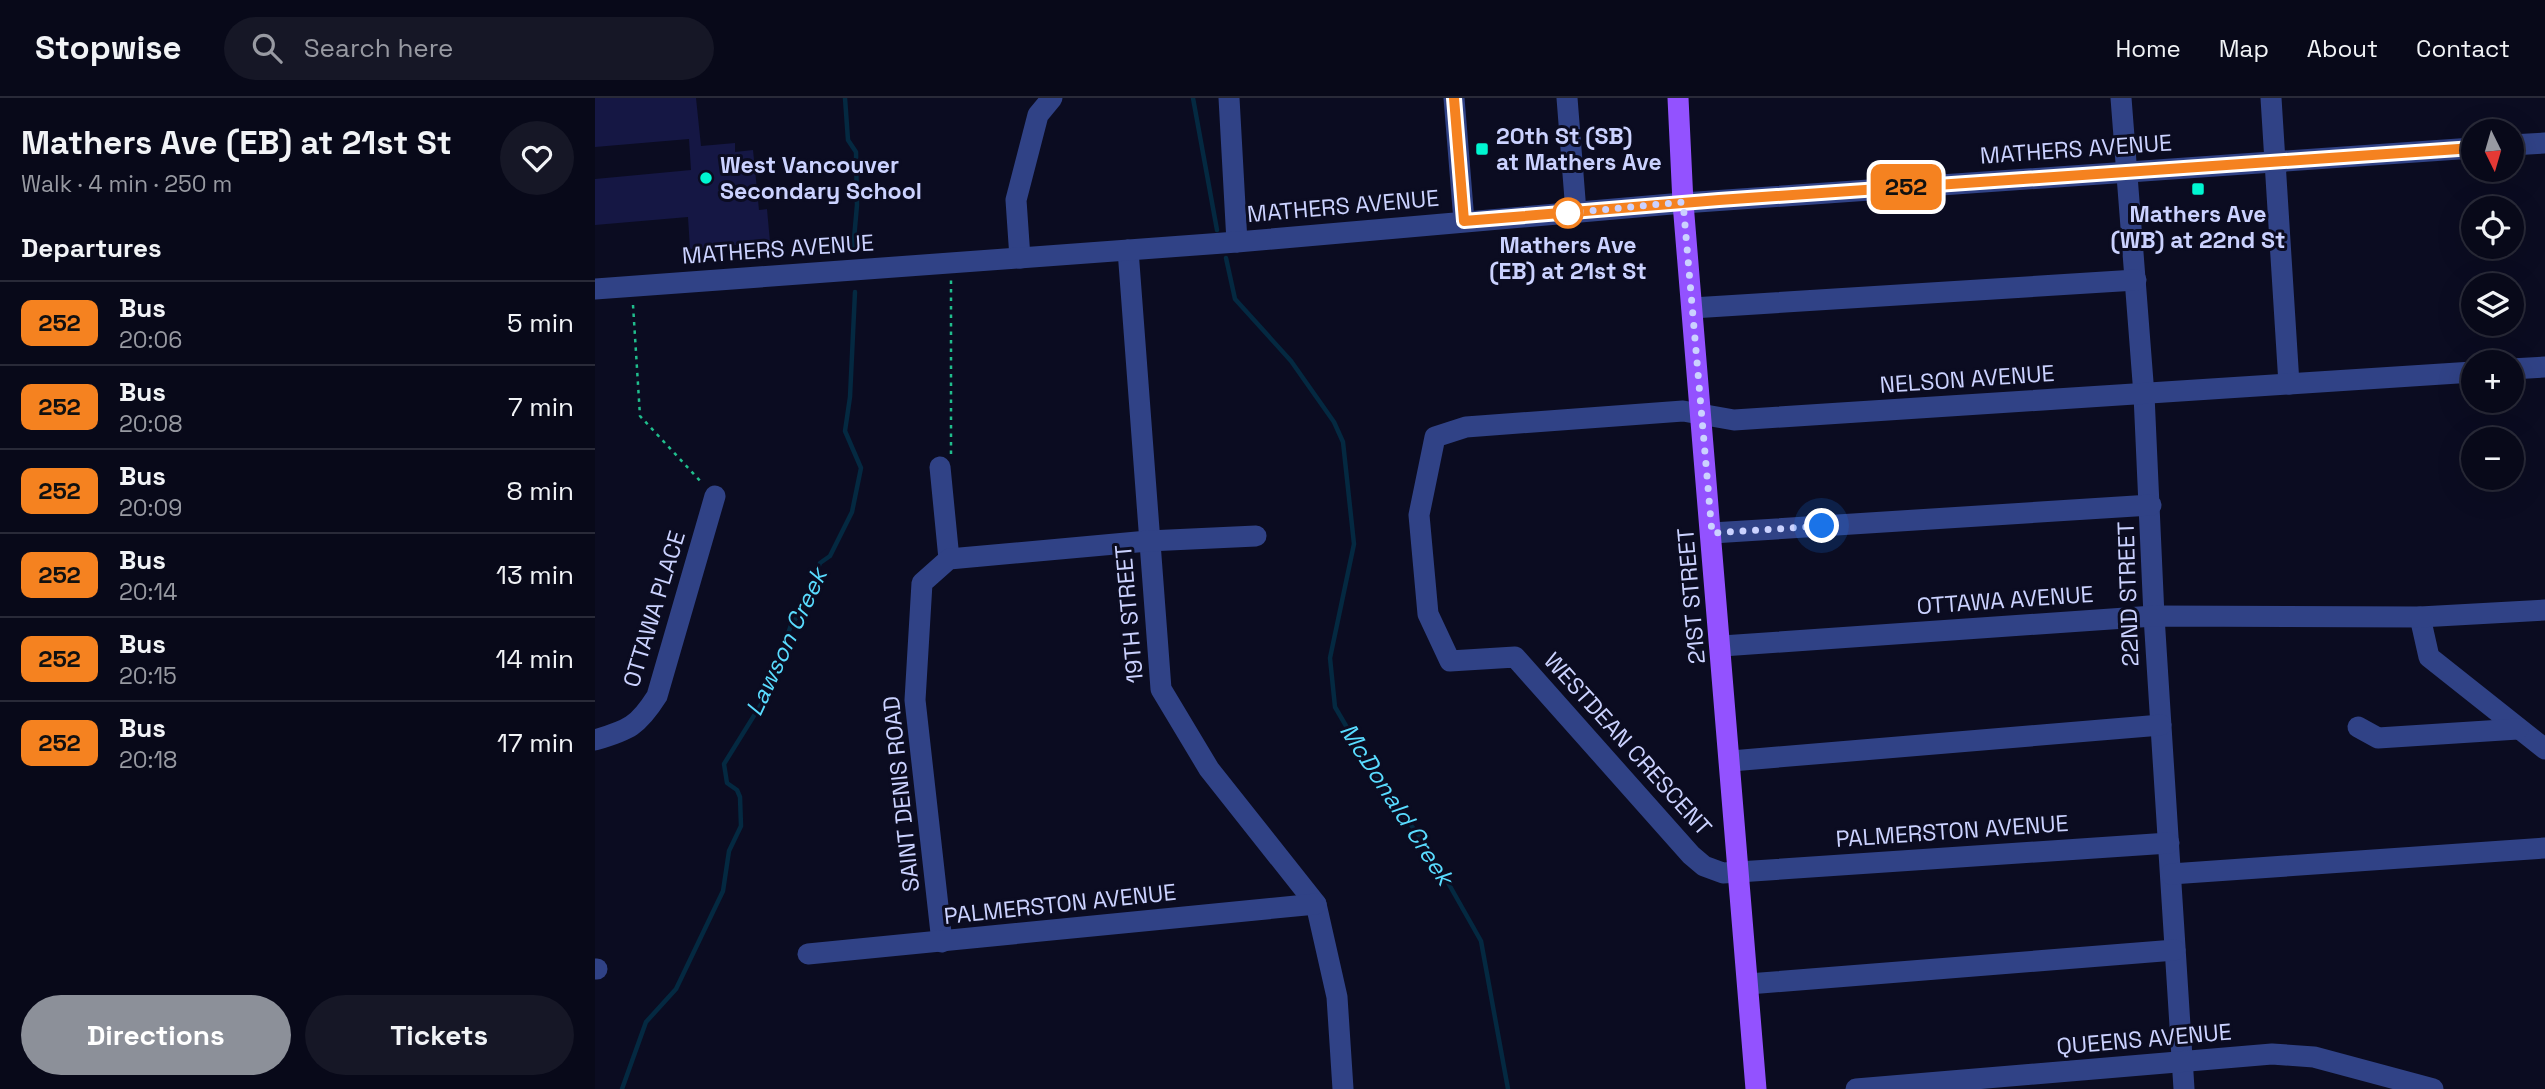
<!DOCTYPE html>
<html lang="en">
<head>
<meta charset="utf-8">
<style>
  body { margin:0; font-family:"Space Grotesk",sans-serif; background:#161726; color:#f1f3f6; height:100vh; display:flex; flex-direction:column; font-size:26px; white-space:nowrap }
  * { box-sizing:border-box; margin:0 }
  p { font-size:23px; color:#989aa2 }
  .icon { flex:none; width:38px; height:38px; fill:none; stroke:currentColor; stroke-width:2; stroke-linecap:round; stroke-linejoin:round }
  .map { position:relative; flex:1; overflow:hidden }
  .drawer { display:flex; flex-direction:column; background:#080919; width:595px }
  .drawer>* { flex:none }
  .badge { padding:0 14px; border-radius:10px; font-size:24px; line-height:46px }
  .needle { width:46px; rotate:175deg }
  .buttons { position:absolute; left:1866px; top:21px; display:grid; gap:14px }
  .buttons a { display:grid; place-items:center; width:63px; height:63px; border-radius:50%; background:#080919; box-shadow:0 7px 28px #0002,0 0 0 2px #292a38; font-size:35px }
  .you { position:absolute; width:35px; height:35px; margin:-18px; border:5px solid #fff; border-radius:50%; background:#1a73e8; box-shadow:0 0 0 10px #1a73e833 }
  .map>.badge { position:absolute; translate:-50% -50%; box-shadow:0 0 0 4px #fff }
  h2 { padding:0 21px; font-size:26px; line-height:63px }
  .round { display:grid; place-items:center; flex:none; width:74px; height:74px; border-radius:37px; background:#161726 }
  .head { display:flex; align-items:center; justify-content:space-between; height:119px; padding:0 21px }
  h1 { font-size:33px; font-weight:700; line-height:52px }
  .cta { display:flex; gap:14px; margin-top:auto; padding:14px 21px }
  .cta a { flex:1; height:80px; border-radius:42px; background:#8c9099; color:#fff; font-size:28px; font-weight:700; line-height:80px; text-align:center }
  .cta a+a { background:#161726; color:#f1f3f6 }
  ul { padding:0; list-style:none }
  li { display:flex; align-items:center; gap:21px; height:84px; padding:0 21px; border-top:2px solid #292a38 }
  li div { flex:1 }
  li b { display:block; font-size:26px }
  li em { font-style:normal }
  li .badge { min-width:77px; font-weight:700; text-align:center }
  header { display:flex; align-items:center; gap:42px; box-sizing:border-box; height:98px; padding:0 35px; background:#080919; border-bottom:2px solid #292a38 }
  header strong { font-size:33px }
  nav { display:flex; gap:38px; margin-inline-start:auto; font-size:24px }
  .search { width:490px; height:63px; background:#161726; display:flex; align-items:center; gap:18px; box-sizing:border-box; padding:0 24px; border-radius:38px; color:#989aa2; font-size:26px }
  main { display:flex; flex:1; min-height:0 }
  .map>svg:first-child { display:block }
  .lines { fill:none; stroke-linecap:round; stroke-linejoin:round }
  .stream { stroke:#042941; stroke-width:4.5 }
  .building { fill:#151744 }
  .path { stroke:#20be8d; stroke-width:2.5; stroke-dasharray:3.5 5; stroke-linecap:butt }
  .minor { stroke:#304286; stroke-width:21 }
  .major { stroke:#9352ff; stroke-width:21 }
  .line-casing { stroke:#fff; stroke-width:16 }
  .line { stroke:#f58220; stroke-width:10 }
  .walk { stroke:#cbd2ff; stroke-width:7; stroke-dasharray:0 12.6 }
  .poi-dot { fill:#00f6d1; stroke:#0b0c21; stroke-width:2.5 }
  .stop-dot { fill:#fff; stroke:#f58220; stroke-width:3.5 }
  .labels { text-anchor:middle; dominant-baseline:central; stroke-width:6; stroke-linejoin:round; paint-order:stroke }
  .poi-label { font-size:23px; font-weight:bold; fill:#cbd2ff; stroke:#0b0c21; text-anchor:start }
  .street-label { font-size:23px; fill:#cbd2ff; stroke:#0b0c21 }
  .stop-label { font-size:23px; font-weight:bold; fill:#cbd2ff; stroke:#0b0c21 }
  .water-label { font-size:24px; font-style:italic; fill:#59dcff; stroke:#0b0c21 }
</style>
</head>
<body>
<header>
<strong>Stopwise</strong>
<div class="search"><svg class="icon" aria-label="search" viewBox="0 0 24 24"><circle cx="10" cy="10" r="6"/><path d="M15 15l6 6"/></svg>Search here</div>
<nav><a>Home</a><a>Map</a><a>About</a><a>Contact</a></nav>
</header>
<main>
<section class="drawer">
<div class="head"><div><h1>Mathers Ave (EB) at 21st St</h1><p>Walk · 4 min · 250 m</p></div><a class="round"><svg class="icon" aria-label="heart" viewBox="0 0 24 24"><path d="M12 20l-8-8c-3-5 5-10 8-4 3-6 11-1 8 4z"/></svg></a></div>
<h2>Departures</h2>
<ul>
<li><span class="badge" style="background:#f58220;color:#111">252</span><div><b>Bus</b><p>20:06</p></div><em>5 min</em></li>
<li><span class="badge" style="background:#f58220;color:#111">252</span><div><b>Bus</b><p>20:08</p></div><em>7 min</em></li>
<li><span class="badge" style="background:#f58220;color:#111">252</span><div><b>Bus</b><p>20:09</p></div><em>8 min</em></li>
<li><span class="badge" style="background:#f58220;color:#111">252</span><div><b>Bus</b><p>20:14</p></div><em>13 min</em></li>
<li><span class="badge" style="background:#f58220;color:#111">252</span><div><b>Bus</b><p>20:15</p></div><em>14 min</em></li>
<li><span class="badge" style="background:#f58220;color:#111">252</span><div><b>Bus</b><p>20:18</p></div><em>17 min</em></li>
</ul>
<div class="cta"><a>Directions</a><a>Tickets</a></div>
</section>
<div class="map">
<svg width="1950" height="991" viewBox="0 0 1950 991">
  <rect width="100%" height="100%" fill="#0b0c21"/>
  <g class="lines">
    <g class="stream">
      <path d="M250 0 253 42 261 54 262 107 258 152"/>
      <path d="M598 0 622 132"/>
      <path d="M631 160 640 201 696 263 739 324 748 344 759 446 735 560 740 609 785 686 834 751 886 843 913 991"/>
      <path d="M27 991 51 924 81 891 128 793 134 753 146 728 145 699 142 692 132 685 129 666 173 595 196 527 206 514 225 465 235 458 257 414 266 370 250 333 255 299 260 194"/>
    </g>
  </g>
  <path class="building" d="M0 0H101L106 48 140 45V54L158 52 164 112 172 111 175 144 95 151 93 119 0 127V81L96 72 94 41 0 49Z"/>
  <g class="lines">
    <g class="path">
      <path d="M38 207 45 318 108 386"/>
      <path d="M356 356V181"/>
    </g>
    <g class="minor">
      <path d="M634 0 642 144"/>
      <path d="M859 0 869 123"/>
      <path d="M972 0 981 114"/>
      <path d="M1526 0 1549 297 1559 518 1589 991"/>
      <path d="M1676 0 1694 286"/>
      <path d="M1916 47 1950 45"/>
      <path d="M533 152 566 591 614 671 721 806 742 899 748 991"/>
      <path d="M425 160 421 102 443 17 457 0"/>
      <path d="M0 191 642 144 1088 105 1878 50"/>
      <path d="M1097 210 1541 182"/>
      <path d="M1916 271 1950 269"/>
      <path d="M345 369 354 461"/>
      <path d="M1117 435 1556 407"/>
      <path d="M1825 519 1834 559 1950 651"/>
      <path d="M1127 548 1559 518 1825 519 1950 512"/>
      <path d="M1763 629 1783 640 1923 631"/>
      <path d="M0 642C34 632 43 628 62 598L120 398"/>
      <path d="M1136 663 1566 627"/>
      <path d="M1574 745 1128 775 1109 768 1096 757 920 559 855 563 833 516 824 417 840 339 871 329 1088 313 1139 322 1878 274"/>
      <path d="M1576 776 1950 750"/>
      <path d="M347 844 320 602 327 485 354 461 553 443 661 438"/>
      <path d="M213 856 721 806"/>
      <path d="M0 871H2"/>
      <path d="M1153 886 1580 852"/>
      <path d="M1261 991 1677 956 1719 959 1838 991"/>
    </g>
    <path class="major" d="M1083 0 1088 105 1161 991"/>
  </g>
  <g class="lines">
    <defs>
      <path id="line" d="M859 0 869 123 1124 102 1878 50"/>
    </defs>
    <use href="#line" class="line-casing"/>
    <use href="#line" class="line"/>
    <path class="walk" d="M973 115 1088 104 1117 435 1227 428"/>
  </g>
  <g class="poi-dot">
    <rect x="880" y="44" width="14" height="14" rx="3.5"/>
    <circle cx="111" cy="80" r="7"/>
    <rect x="1596" y="84" width="14" height="14" rx="3.5"/>
  </g>
  <circle class="stop-dot" cx="973" cy="115" r="14"/>
  <g class="labels">
    <g class="poi-label">
      <text x="901" y="38">20th St (SB)<tspan x="901" dy="26">at Mathers Ave</tspan></text>
      <text x="125" y="67">West Vancouver<tspan x="125" dy="26">Secondary School</tspan></text>
      <text x="1603" y="116" text-anchor="middle">Mathers Ave<tspan x="1603" dy="26">(WB) at 22nd St</tspan></text>
    </g>
    <g class="street-label">
      <text transform="translate(1481 51) rotate(-4)">MATHERS AVENUE</text>
      <text transform="translate(748 108) rotate(-5)">MATHERS AVENUE</text>
      <text transform="translate(183 151) rotate(-4)">MATHERS AVENUE</text>
      <text transform="translate(1372 281) rotate(-4)">NELSON AVENUE</text>
      <text transform="translate(1533 496) rotate(-92)">22ND STREET</text>
      <text transform="translate(1096 498) rotate(-95)">21ST STREET</text>
      <text transform="translate(1410 502) rotate(-4)">OTTAWA AVENUE</text>
      <text transform="translate(59 511) rotate(-73)">OTTAWA PLACE</text>
      <text transform="translate(534 516) rotate(-95)">19TH STREET</text>
      <text transform="translate(1033 646) rotate(48)">WESTDEAN CRESCENT</text>
      <text transform="translate(306 696) rotate(-96)">SAINT DENIS ROAD</text>
      <text transform="translate(1357 733) rotate(-4)">PALMERSTON AVENUE</text>
      <text transform="translate(465 806) rotate(-6)">PALMERSTON AVENUE</text>
      <text transform="translate(1549 941) rotate(-5)">QUEENS AVENUE</text>
    </g>
    <g class="stop-label">
      <text x="973" y="147">Mathers Ave<tspan x="973" dy="26">(EB) at 21st St</tspan></text>
    </g>
    <g class="water-label">
      <text transform="translate(191 544) rotate(-65)">Lawson Creek</text>
      <text transform="translate(802 706) rotate(57)">McDonald Creek</text>
    </g>
  </g>
</svg>
<div class="buttons">
<a><svg class="needle" viewBox="-14 -14 28 28"><path d="M0-13l5 13h-10z" fill="#e53935"/><path d="M0 13l5-13h-10z" fill="#989aa2"/></svg></a>
<a><svg class="icon" aria-label="locate" viewBox="0 0 24 24"><circle cx="12" cy="12" r="6"/><path d="M12 2v4M12 18v4M2 12h4M18 12h4"/></svg></a>
<a><svg class="icon" aria-label="layers" viewBox="0 0 24 24"><path d="M12 4l9 5-9 5-9-5zM3 14l9 5 9-5"/></svg></a>
<a>+</a>
<a>−</a>
</div>
<div class="you" style="left:1227px;top:428px"></div>
<b class="badge" style="left:1311px;top:89px;background:#f58220;color:#111">252</b>
</div>
</main>
</body>
</html>
